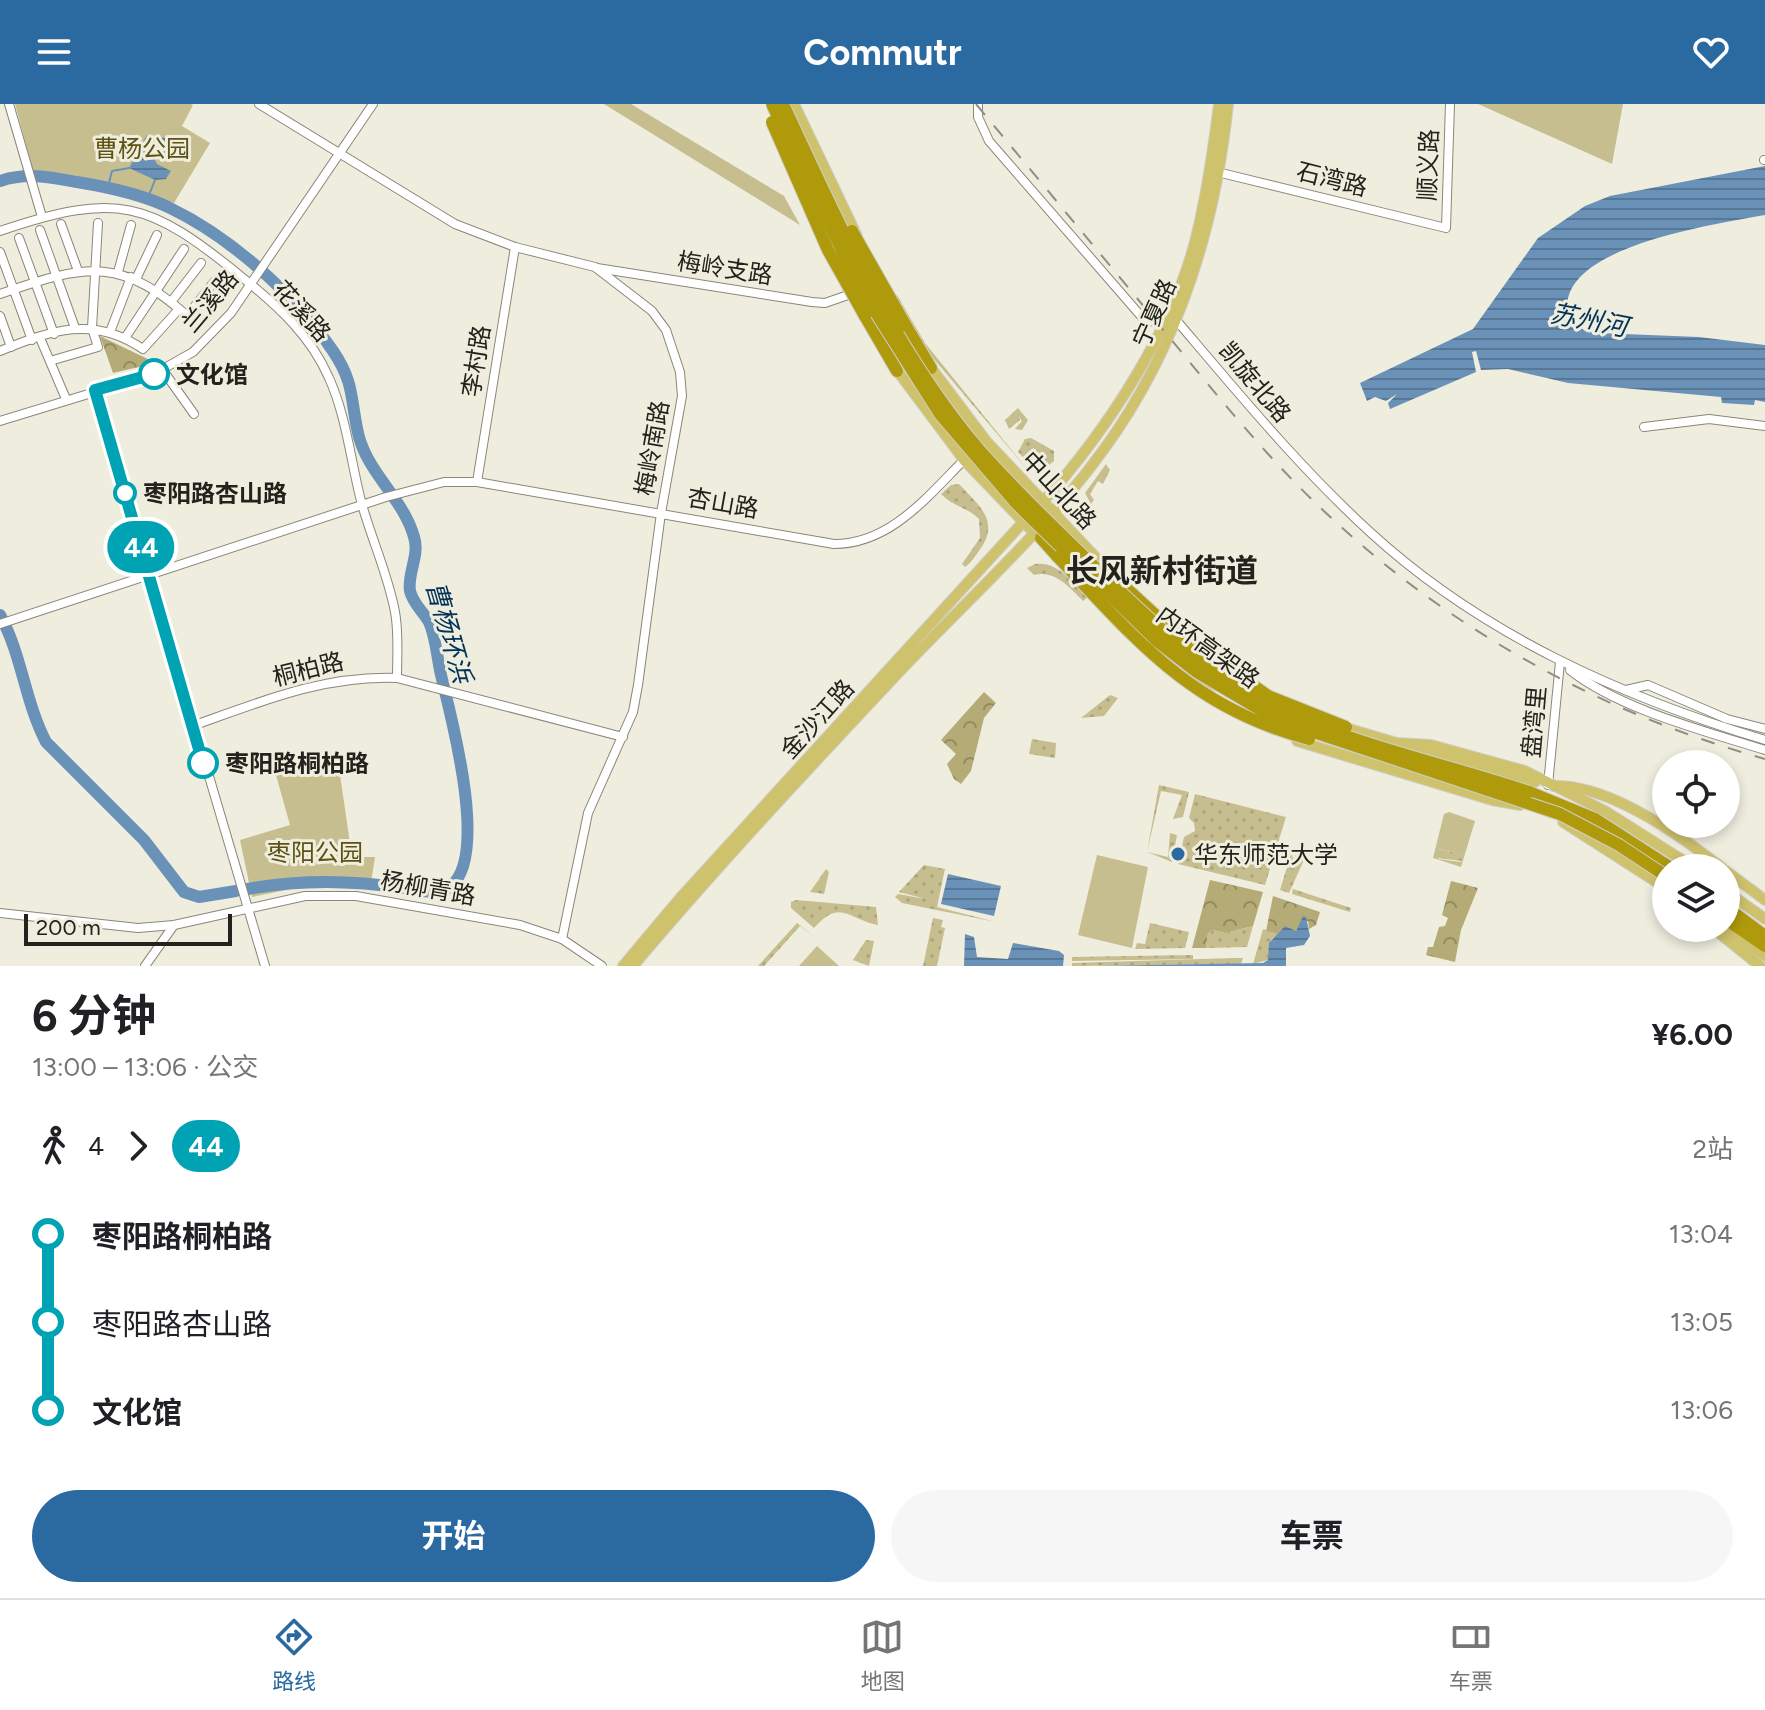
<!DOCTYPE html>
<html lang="zh">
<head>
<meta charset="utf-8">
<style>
  body { margin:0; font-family:Figtree,"Noto Sans SC",sans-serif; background:#f6f6f6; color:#202124; height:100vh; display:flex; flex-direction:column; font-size:30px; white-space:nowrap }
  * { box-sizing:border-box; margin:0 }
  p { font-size:26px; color:#757577 }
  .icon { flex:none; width:44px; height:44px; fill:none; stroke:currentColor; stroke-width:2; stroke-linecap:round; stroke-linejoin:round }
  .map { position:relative; height:862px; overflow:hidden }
  .side { display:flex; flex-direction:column; background:#fff; flex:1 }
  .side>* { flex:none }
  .badge { padding:0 16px; border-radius:26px; font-size:28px; line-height:52px }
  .fabs { position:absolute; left:1652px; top:646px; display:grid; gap:16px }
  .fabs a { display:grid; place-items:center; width:88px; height:88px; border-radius:50%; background:#fff; box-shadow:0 4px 12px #0003; font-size:40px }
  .scale { position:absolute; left:24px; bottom:20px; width:208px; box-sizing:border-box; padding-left:8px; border:4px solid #23221c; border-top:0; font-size:22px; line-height:28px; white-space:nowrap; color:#23221c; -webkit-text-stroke:6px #efedde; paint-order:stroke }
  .map>.badge { position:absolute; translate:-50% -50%; box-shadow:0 0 0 4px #fff }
  .legs { display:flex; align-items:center; gap:12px; height:88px; padding:0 32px; font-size:26px }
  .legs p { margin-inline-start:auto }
  .overview { display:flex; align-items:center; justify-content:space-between; height:136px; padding:0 32px }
  h1 { font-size:44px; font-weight:700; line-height:60px }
  .action { display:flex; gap:16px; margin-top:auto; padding:16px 32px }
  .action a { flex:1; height:92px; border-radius:48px; background:#2a6aa0; color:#fff; font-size:32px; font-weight:700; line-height:92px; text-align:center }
  .action a+a { background:#f6f6f6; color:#202124 }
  ul { padding:0 32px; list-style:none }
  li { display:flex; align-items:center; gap:28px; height:88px; font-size:30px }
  li i { display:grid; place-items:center; width:12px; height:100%; margin:0 10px; background:currentColor }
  li i::after { content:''; width:20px; height:20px; margin:-10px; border:6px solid; border-radius:50%; background:#fff }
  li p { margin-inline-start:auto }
  li:first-child i { background:linear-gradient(#0000 50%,currentColor 0) }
  li:last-child i { background:linear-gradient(currentColor 50%,#0000 0) }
  header { display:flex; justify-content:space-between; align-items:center; height:104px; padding:0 32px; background:#2a6aa0; color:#fff; font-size:36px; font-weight:700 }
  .tabs { display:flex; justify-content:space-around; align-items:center; height:112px; border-top:2px solid #e0e0e0; background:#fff; font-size:22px; color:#757577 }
  .tabs a { display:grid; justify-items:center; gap:4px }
  .tabs .on { color:#2a6aa0 }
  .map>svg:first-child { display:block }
  .grass { fill:url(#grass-dots) }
  .forest { fill:url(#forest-crowns) }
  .green { fill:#c7be90; fill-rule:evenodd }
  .water { fill:url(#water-rules) }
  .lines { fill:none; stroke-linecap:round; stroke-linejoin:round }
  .stream { stroke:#6a92b8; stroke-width:2 }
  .river { stroke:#6a92b8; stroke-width:12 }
  .minor-casing { stroke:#89877a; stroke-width:10 }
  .major-casing { stroke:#cfcecd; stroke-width:12 }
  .highway-casing { stroke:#cfcecd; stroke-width:14 }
  .minor { stroke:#fff; stroke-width:8 }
  .major { stroke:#cfc26d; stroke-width:10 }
  .highway { stroke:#af9a0c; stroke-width:12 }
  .rail { stroke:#908e83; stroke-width:2; stroke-dasharray:14 14; stroke-linecap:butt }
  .highway-bridge-casing { stroke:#cfcecd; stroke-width:14; stroke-linecap:butt }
  .highway-bridge { stroke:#af9a0c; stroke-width:12 }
  .line-1-casing { stroke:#fff; stroke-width:18 }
  .line-1 { stroke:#00a3b4; stroke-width:12 }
  .stop-1-dot { fill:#fff; stroke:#00a3b4; stroke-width:4 }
  .poi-dot { fill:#2a6aa0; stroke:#efedde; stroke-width:3 }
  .labels { text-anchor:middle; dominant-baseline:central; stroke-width:6; stroke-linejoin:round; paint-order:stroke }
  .park-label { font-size:24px; fill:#5d5212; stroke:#efedde }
  .street-label { font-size:24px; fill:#23221c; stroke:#efedde }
  .stop-label { font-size:24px; font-weight:bold; fill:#23221c; stroke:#efedde; text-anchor:start }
  .poi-label { font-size:24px; fill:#23221c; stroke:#efedde; text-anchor:start }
  .water-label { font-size:26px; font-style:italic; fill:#013257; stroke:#efedde }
  .district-label { font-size:32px; font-weight:bold; fill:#23221c; stroke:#efedde }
</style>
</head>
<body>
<header><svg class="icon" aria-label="menu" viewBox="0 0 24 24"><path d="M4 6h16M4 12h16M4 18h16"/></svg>Commutr<svg class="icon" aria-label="heart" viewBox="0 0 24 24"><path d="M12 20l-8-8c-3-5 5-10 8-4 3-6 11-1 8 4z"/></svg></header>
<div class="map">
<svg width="1765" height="862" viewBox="0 0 1765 862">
  <defs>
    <pattern id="grass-dots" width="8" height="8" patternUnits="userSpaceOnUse" patternTransform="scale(2)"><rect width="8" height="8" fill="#c7be90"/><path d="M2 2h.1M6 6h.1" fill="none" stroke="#aba37c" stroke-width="1.8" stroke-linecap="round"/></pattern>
    <pattern id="forest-crowns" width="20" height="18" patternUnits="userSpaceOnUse" patternTransform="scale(2)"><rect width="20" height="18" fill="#b5ab76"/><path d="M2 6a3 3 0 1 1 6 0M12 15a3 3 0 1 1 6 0" fill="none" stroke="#938b60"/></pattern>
    <pattern id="water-rules" width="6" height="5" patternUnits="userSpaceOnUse" patternTransform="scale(2)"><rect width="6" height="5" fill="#6a92b8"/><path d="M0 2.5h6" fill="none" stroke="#577795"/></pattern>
  </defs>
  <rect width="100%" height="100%" fill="#efedde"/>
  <g class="grass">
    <path d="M897 191 925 239 1031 370 922 241 894 193Z"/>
    <path d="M1018 304 1028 316 1022 326 1015 325 1022 317 1019 312 1020 316 1009 325 1005 316Z"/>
    <path d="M1031 334 1054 347V357L1044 365 1033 364 1018 348 1025 335Z"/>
    <path d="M1106 360 1110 366 1103 380 1098 377 1090 390 1094 396 1091 400 1085 389Z"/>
    <path d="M959 380C978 401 1000 416 981 444 976 451 972 458 965 463L962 460 980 434 979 415C967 403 954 403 941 390L951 381Z"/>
    <path d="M1035 460C1058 457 1072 478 1088 493L1083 497C1069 483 1055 466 1034 471L1027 464Z"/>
    <path d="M1110 591 1118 594 1104 612 1081 614Z"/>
    <path d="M1032 635 1056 639 1055 654 1029 650Z"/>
    <path d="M1159 681 1189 688 1183 713 1173 715 1182 691 1161 687 1147 748 1168 753 1170 729 1177 731 1172 758 1147 748Z"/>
    <path d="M1195 690 1286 713 1265 781 1178 760 1184 733 1195 727 1194 719 1189 714Z"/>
    <path d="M1301 742 1297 754 1304 756 1289 789 1280 786 1291 750 1295 758 1301 760 1294 754Z"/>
    <path d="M1438 745 1464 751 1462 757 1437 754Z"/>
    <path d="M924 761 945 765 937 803 996 818 902 799 895 793 898 790 926 795 899 788Z"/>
    <path d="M826 765 829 768 824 790 810 788Z"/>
    <path d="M1293 785 1351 804 1350 808 1292 790Z"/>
    <path d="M796 796 876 803 878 821C847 815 841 794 814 824L791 804V798Z"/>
    <path d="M933 814 943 816 941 823 945 824 937 862H923Z"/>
    <path d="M797 819 817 835 800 822 764 862H758Z"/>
    <path d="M1150 819 1189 828 1185 844 1135 845 1137 839 1145 840Z"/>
    <path d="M1253 822 1247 843 1206 844 1208 829 1213 826 1225 829Z"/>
    <path d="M1263 825 1280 830 1272 835 1268 856 1253 860Z"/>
    <path d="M866 836 874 837 869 862 853 856Z"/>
    <path d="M1193 851V855L1072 857V853Z"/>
    <path d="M1234 854H1243L1241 860 1072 862V859Z"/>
  </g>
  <g class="forest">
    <path d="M100 232 156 259 113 269Z"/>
    <path d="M984 588 996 599 984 614 971 667 961 680 954 675 947 660 956 650 941 636Z"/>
    <path d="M1210 776 1263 788 1253 822 1225 829 1213 826 1208 829 1206 844H1192Z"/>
    <path d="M1451 777 1478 784 1461 826 1455 858 1426 851 1428 843H1433L1439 823 1445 822 1448 814 1442 811Z"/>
    <path d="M1273 792 1320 808 1316 821 1309 825 1308 817 1301 818 1296 827 1282 825 1280 830 1266 827Z"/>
  </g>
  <g class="green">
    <path d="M15 0H191L193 1 182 22 210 39 174 99 91 77 33 67Z"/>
    <path d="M604 0H631L784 92 800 121Z"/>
    <path d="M1478 0H1623L1612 60Z"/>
    <path d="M338 657 352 753H375L370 785 301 783 252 793 240 736 290 721 276 671Z"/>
    <path d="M1449 708 1475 717 1461 763 1433 754 1444 710ZM1439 745 1463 751 1461 758 1438 755Z"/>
    <path d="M1097 751 1148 763 1132 844 1078 831Z"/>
    <path d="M817 842 839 862H799Z"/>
  </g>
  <g class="water">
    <path d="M147 31 177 36 176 51 156 48 154 54 157 60 171 67 166 75 155 76 129 64Z"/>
    <path d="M1765 62V111C1718 120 1548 143 1569 214L1585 227 1599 229 1699 233 1765 241V298L1755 296 1754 301 1722 299 1721 293 1568 279 1508 265 1481 266 1476 247 1472 248 1476 268 1390 305 1388 299 1397 290 1386 297 1375 293 1367 297 1360 279 1473 225 1538 134 1585 102 1610 92Z"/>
    <path d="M948 770 1001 782 994 812 941 800Z"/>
    <path d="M1303 812 1306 813 1310 832 1304 841 1286 844V862H1093L1263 859 1268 856 1269 839 1285 822 1296 827Z"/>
    <path d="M965 830 974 833 977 853 1008 855 1013 839 1059 847 1064 851 1063 862H964Z"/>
  </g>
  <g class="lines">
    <g class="stream">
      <path d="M108 83 112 67 129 64"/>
      <path d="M147 96 155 76"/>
    </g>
    <g class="river">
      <path d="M0 77C27 68 50 73 77 78 108 83 142 90 170 104 232 134 294 190 333 247 356 281 350 298 359 333 369 370 404 396 414 433 420 451 407 470 410 487 413 500 423 507 429 518 436 533 437 554 441 571 451 613 489 751 451 782 438 792 420 786 404 784 351 776 301 775 248 785"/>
      <path d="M0 511C22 551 25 598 46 638L144 736 184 788 199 793 236 787"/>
    </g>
    <defs>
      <g id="minor">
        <path d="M9 0 42 113"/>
        <path d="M259 0 455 120 515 143 595 163 652 207 666 226 680 268 682 292 661 409 638 581 633 608 588 709 562 835"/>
        <path d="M978 0V13L989 37 1147 219 1170 204 1177 217C1239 290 1299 363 1370 428 1481 530 1622 593 1765 636"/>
        <path d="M1764 56H1765"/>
        <path d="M1213 67 1446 124 1450 0"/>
        <path d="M61 120 78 167"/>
        <path d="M40 126 75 224"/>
        <path d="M0 127C118 87 149 97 243 174 278 202 311 232 329 274 346 311 351 358 361 397 371 434 388 470 395 508 399 529 397 552 397 574"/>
        <path d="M19 134 54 230"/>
        <path d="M0 148 32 236"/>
        <path d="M597 164 812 198 825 199 848 191"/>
        <path d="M118 168 131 121"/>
        <path d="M136 175 157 131"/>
        <path d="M0 190C88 159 123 152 195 219"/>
        <path d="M171 198 201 159"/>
        <path d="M0 212 11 243"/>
        <path d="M187 212 214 178"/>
        <path d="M110 228 131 173"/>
        <path d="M40 234 66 295"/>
        <path d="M125 234 184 145"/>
        <path d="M0 247C52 226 93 211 143 245L179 205"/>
        <path d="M50 257 98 243 92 224 98 119"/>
        <path d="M162 265 194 310"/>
        <path d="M95 286 265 862"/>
        <path d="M0 317 154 270 193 248 231 209 373 0"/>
        <path d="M1644 323 1709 315 1765 322"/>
        <path d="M477 378 515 143"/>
        <path d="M0 520 386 393 444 378H477L834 440C890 440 927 393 964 356"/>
        <path d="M1570 566C1619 605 1705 627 1765 646"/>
        <path d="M1626 586 1648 581 1727 615 1765 625"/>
        <path d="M192 622C260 598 324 571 397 574L623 633"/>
        <path d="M1548 681 1560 558"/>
        <path d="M0 809 138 824 174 821 305 792H356L520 821 562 835 602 862"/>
        <path d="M145 862 174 821"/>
      </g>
      <g id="major">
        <path d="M794 0 857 132"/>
        <path d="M926 257 987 338 1118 477"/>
        <path d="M893 261 964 356 1037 432"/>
        <path d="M1040 401C1107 327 1178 220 1199 121 1208 82 1214 40 1219 0"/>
        <path d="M1116 505 1141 531"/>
        <path d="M1174 560 1200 578 1210 591"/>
        <path d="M1339 622 1397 639 1431 641 1525 667 1605 707 1695 764"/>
        <path d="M1297 637 1492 696 1520 701"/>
        <path d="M1415 645 1535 678"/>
        <path d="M1554 682C1608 680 1680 731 1722 764"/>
        <path d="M1563 718 1666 784"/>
        <path d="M1726 767 1765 796"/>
        <path d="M1726 787 1765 815"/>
        <path d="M1713 824 1760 862"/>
        <path d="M1725 824 1765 852"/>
        <path d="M623 862 681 793 1026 415"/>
        <path d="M633 862C719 760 810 663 901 566 974 489 1056 417 1116 328 1182 230 1216 117 1228 0"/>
      </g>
      <g id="highway">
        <path d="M865 212 897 267"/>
        <path d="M906 222 931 264"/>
        <path d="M1041 434 1058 453"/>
        <path d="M1114 473 1166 521"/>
        <path d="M1529 688 1595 715 1671 764"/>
        <path d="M1726 803 1765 832"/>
        <path d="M1726 815 1765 842"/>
      </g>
    </defs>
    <use href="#minor" class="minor-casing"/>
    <use href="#major" class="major-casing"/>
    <use href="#highway" class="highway-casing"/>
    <use href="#minor" class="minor"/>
    <use href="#major" class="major"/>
    <use href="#highway" class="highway"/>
    <path class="rail" d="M976 0C1039 76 1102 152 1165 228 1216 290 1267 354 1326 409 1450 526 1601 609 1765 655"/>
    <defs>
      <g id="highway-bridge">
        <path d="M772 0 859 182 940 310 1017 400 1157 537 1197 568 1278 616 1560 710 1619 741 1666 772"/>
        <path d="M783 0C839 120 893 245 980 347 1020 392 1065 434 1108 476 1155 520 1202 566 1259 596 1344 639 1439 658 1529 688"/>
        <path d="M772 18 828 146 865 212"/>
        <path d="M852 127 906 222"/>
        <path d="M1058 453C1138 538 1192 604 1309 635"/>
        <path d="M1175 527 1268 592 1346 623"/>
      </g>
    </defs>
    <use href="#highway-bridge" class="highway-bridge-casing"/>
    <use href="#highway-bridge" class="highway-bridge"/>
  </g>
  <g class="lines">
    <defs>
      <path id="line-1" d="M154 270 95 286 203 659"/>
    </defs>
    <use href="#line-1" class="line-1-casing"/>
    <use href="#line-1" class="line-1"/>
  </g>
  <g class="stop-1-dot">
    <circle cx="154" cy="270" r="14"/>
    <circle cx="125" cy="389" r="10"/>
    <circle cx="203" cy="659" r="14"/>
  </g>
  <circle class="poi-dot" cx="1178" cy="750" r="8"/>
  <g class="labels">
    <g class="park-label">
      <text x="142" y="44">曹杨公园</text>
      <text x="315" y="748">枣阳公园</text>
    </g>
    <g class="street-label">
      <text transform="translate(1428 61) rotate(-88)">顺义路</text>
      <text transform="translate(1332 75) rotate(14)">石湾路</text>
      <text transform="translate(725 164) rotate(9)">梅岭支路</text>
      <text transform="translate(210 197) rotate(-50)">兰溪路</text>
      <text transform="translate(302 207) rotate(48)">花溪路</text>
      <text transform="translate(1154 209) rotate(-66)">宁夏路</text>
      <text transform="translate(476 257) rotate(-81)">李村路</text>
      <text transform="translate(1255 278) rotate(50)">凯旋北路</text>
      <text transform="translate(652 344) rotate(-80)">梅岭南路</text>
      <text transform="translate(1059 386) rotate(47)">中山北路</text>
      <text transform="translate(723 399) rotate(10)">杏山路</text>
      <text transform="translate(1208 543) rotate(36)">内环高架路</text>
      <text transform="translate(308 565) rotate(-14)">桐柏路</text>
      <text transform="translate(817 615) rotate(-48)">金沙江路</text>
      <text transform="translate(1534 618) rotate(-85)">盘湾里</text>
      <text transform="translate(428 784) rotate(10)">杨柳青路</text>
    </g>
    <g class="stop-label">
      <text x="176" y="270">文化馆</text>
      <text x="143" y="389">枣阳路杏山路</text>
      <text x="225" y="659">枣阳路桐柏路</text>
    </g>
    <g class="poi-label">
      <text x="1194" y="750">华东师范大学</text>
    </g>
    <g class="water-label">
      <text transform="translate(1589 216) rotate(11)">苏州河</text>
      <text transform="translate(449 528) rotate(74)">曹杨环浜</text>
    </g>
    <g class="district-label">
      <text x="1162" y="467">长风新村街道</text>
    </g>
  </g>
</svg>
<div class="fabs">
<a><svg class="icon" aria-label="locate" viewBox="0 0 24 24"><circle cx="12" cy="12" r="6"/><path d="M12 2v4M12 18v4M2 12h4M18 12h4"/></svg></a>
<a><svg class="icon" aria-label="layers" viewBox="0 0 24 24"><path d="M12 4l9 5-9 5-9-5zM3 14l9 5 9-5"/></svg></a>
</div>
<div class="scale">200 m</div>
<b class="badge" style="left:141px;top:443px;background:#00a3b4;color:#fff">44</b>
</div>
<section class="side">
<div class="overview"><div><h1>6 分钟</h1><p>13:00 – 13:06 · 公交</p></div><b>¥6.00</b></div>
<div class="legs"><svg class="icon" aria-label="walk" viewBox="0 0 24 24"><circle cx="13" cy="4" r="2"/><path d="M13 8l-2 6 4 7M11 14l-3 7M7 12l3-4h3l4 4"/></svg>4<svg class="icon" aria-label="forward" viewBox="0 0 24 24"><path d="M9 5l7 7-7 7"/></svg><b class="badge" style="background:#00a3b4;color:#fff">44</b><p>2站</p></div>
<ul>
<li><i style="color:#00a3b4"></i><b>枣阳路桐柏路</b><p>13:04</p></li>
<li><i style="color:#00a3b4"></i><span>枣阳路杏山路</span><p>13:05</p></li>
<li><i style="color:#00a3b4"></i><b>文化馆</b><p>13:06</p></li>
</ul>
<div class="action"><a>开始</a><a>车票</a></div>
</section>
<nav class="tabs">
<a class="on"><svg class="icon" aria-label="directions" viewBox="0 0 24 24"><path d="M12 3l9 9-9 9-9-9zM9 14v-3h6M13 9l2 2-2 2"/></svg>路线</a>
<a><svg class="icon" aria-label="map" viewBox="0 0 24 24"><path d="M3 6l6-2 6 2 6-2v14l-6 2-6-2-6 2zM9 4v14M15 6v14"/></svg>地图</a>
<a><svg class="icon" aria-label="tickets" viewBox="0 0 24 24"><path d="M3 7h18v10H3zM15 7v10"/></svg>车票</a>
</nav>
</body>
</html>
